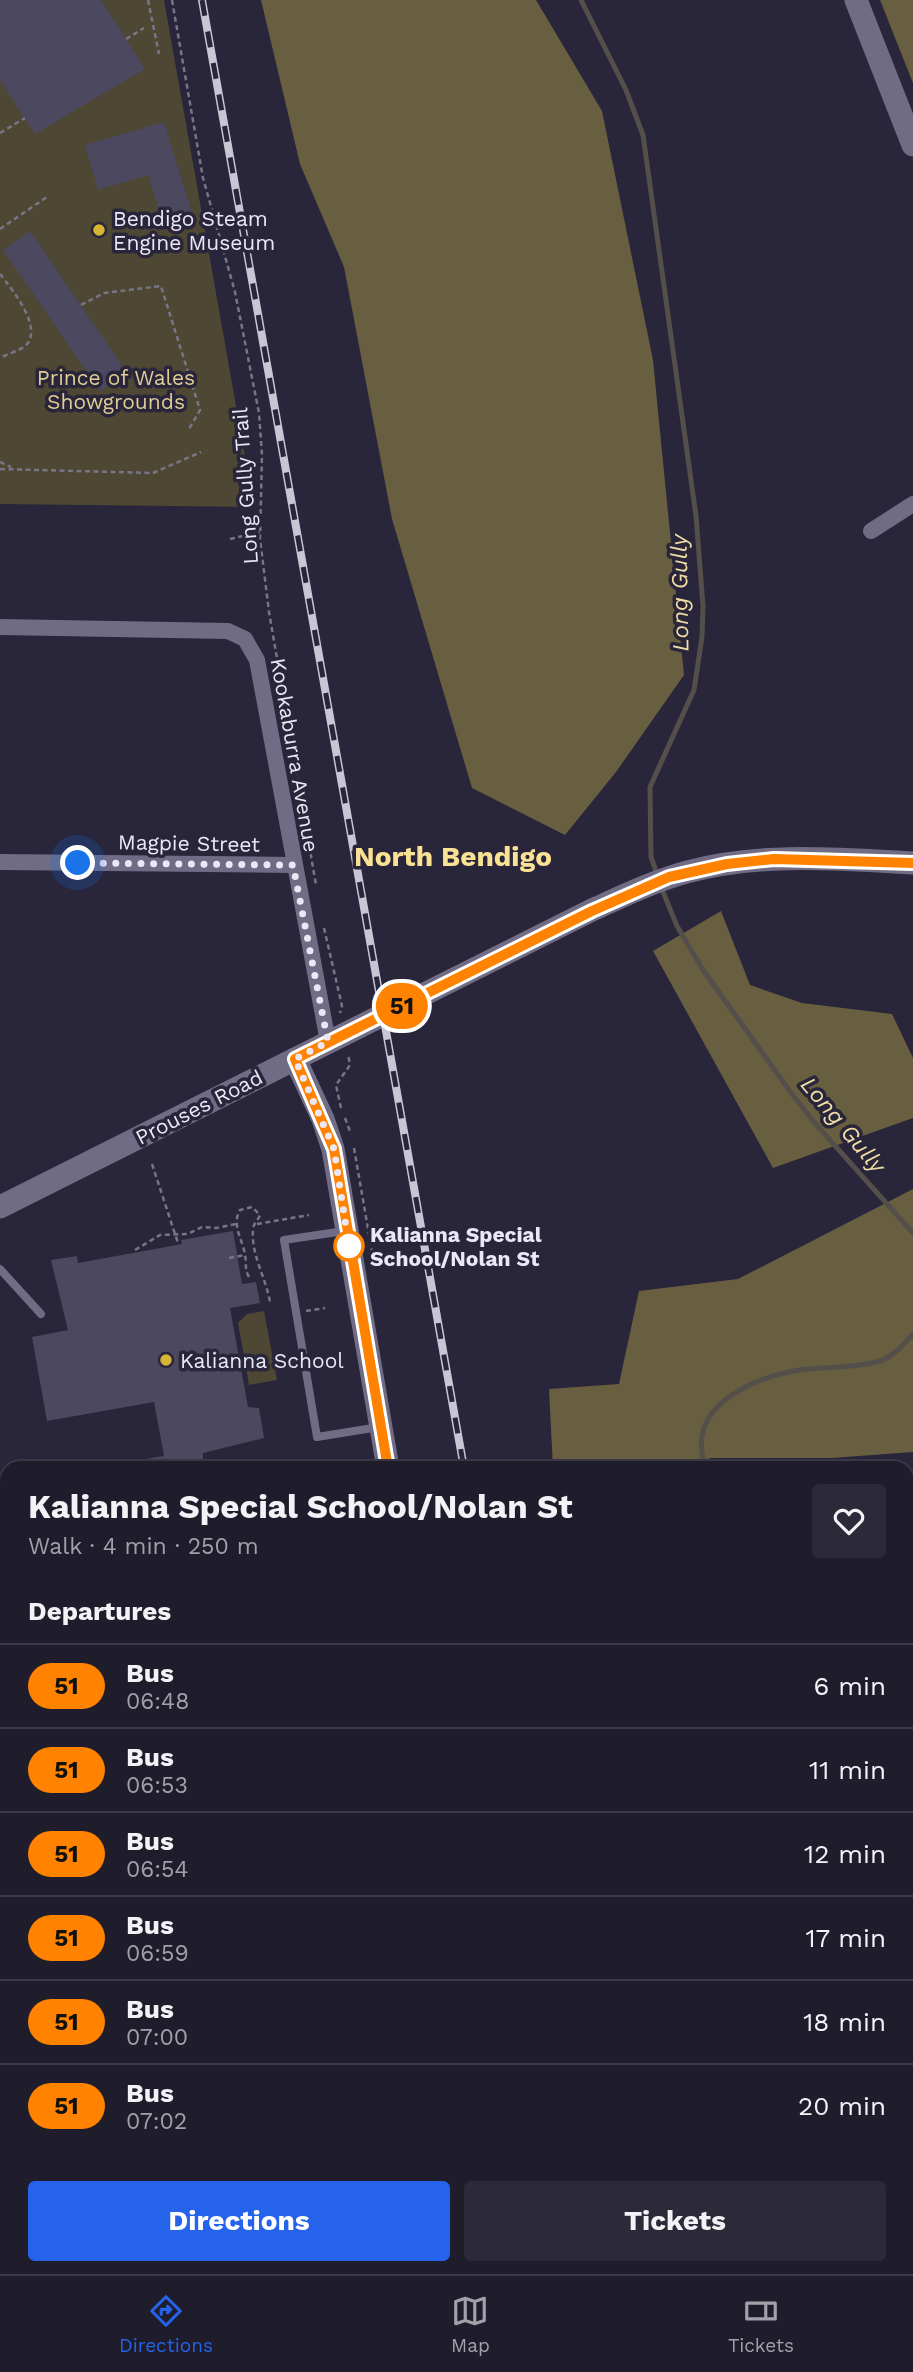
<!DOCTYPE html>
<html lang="en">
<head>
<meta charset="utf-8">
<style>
  body { margin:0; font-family:"Work Sans",sans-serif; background:#2c2938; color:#f1f3f6; height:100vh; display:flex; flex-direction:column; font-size:26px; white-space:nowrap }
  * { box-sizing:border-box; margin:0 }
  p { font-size:23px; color:#a1a1a9 }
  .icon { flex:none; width:38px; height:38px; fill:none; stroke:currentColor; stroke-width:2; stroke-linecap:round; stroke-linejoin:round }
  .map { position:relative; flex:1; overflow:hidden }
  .details { position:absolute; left:0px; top:1461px; width:914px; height:814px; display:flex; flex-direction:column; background:#1f1c2c; border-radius:21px 21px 0 0; box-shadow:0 2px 5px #0004,0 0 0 2px #3c3a48 }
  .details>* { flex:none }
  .badge { padding:0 14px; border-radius:23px; font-size:24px; line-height:46px }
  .you { position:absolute; width:35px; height:35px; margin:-18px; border:5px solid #fff; border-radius:50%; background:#1a73e8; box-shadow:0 0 0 10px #1a73e833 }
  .map>.badge { position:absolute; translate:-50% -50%; box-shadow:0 0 0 4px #fff }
  h2 { padding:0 28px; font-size:26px; line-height:63px }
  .round { display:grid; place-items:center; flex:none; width:74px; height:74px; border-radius:7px; background:#2c2938 }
  .head { display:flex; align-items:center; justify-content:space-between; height:119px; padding:0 28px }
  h1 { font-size:33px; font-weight:700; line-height:52px }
  .cta { display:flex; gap:14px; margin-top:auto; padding:14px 28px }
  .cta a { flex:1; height:80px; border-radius:7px; background:#2563eb; color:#fff; font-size:28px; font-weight:700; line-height:80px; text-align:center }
  .cta a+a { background:#2c2938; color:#f1f3f6 }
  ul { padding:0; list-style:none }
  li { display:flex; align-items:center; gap:21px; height:84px; padding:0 28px; border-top:2px solid #3c3a48 }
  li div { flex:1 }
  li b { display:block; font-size:26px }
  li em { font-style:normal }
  li .badge { min-width:77px; font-weight:700; text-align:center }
  .tab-bar { display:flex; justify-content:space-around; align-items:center; height:98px; border-top:2px solid #3c3a48; background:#1f1c2c; font-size:19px; color:#a1a1a9 }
  .tab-bar a { display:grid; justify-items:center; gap:4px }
  .tab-bar .current { color:#2563eb }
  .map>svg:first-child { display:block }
  .green { fill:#4d4733 }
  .forest { fill:#685f40 }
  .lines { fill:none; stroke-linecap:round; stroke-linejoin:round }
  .stream { stroke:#544f4a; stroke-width:5 }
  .building { fill:#4c485f }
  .path { stroke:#787587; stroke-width:2.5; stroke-dasharray:5 3.5; stroke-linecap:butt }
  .lane { stroke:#706c85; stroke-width:8 }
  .street { stroke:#706c85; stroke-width:16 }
  .secondary { stroke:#706c85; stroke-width:23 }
  .rail-casing { stroke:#c8c6d5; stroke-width:8 }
  .rail { stroke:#29253a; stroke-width:5; stroke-dasharray:16; stroke-linecap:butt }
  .line-casing { stroke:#fff; stroke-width:16 }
  .line { stroke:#ff8200; stroke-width:10 }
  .walk { stroke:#eae8f6; stroke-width:7; stroke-dasharray:0 12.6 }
  .poi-dot { fill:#d7b434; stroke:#29253a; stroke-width:2.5 }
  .stop-dot { fill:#fff; stroke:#ff8200; stroke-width:3.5 }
  .labels { text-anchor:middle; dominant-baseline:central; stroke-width:7; stroke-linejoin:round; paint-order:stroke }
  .poi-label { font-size:21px; fill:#eae8f6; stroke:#29253a; text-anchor:start }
  .park-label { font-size:21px; fill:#dfcd94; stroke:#29253a }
  .street-label { font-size:21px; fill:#eae8f6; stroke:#29253a }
  .stop-label { font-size:21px; font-weight:bold; fill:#eae8f6; stroke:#29253a; text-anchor:start }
  .water-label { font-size:23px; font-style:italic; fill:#efdda3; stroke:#29253a }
  .district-label { font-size:28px; font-weight:bold; fill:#fae294; stroke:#29253a }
</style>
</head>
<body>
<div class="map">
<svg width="913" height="2274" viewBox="0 0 913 2274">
  <rect width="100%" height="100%" fill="#29253a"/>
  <g class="green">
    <path d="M0 0H164L254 507 0 504Z"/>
    <path d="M264 1311 277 1380 249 1385 238 1323 247 1314Z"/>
    <path d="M7 1537V1728H0V1538Z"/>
  </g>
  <g class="forest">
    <path d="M261 0H536L602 111 653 360 684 675 616 772 565 835 472 788 392 519 344 267 300 164Z"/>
    <path d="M880 0H913V83Z"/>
    <path d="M721 911 750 985 802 1003 892 1014 913 1058V1118L773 1168 653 951Z"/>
    <path d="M913 1189V1452L832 1458H710L699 1468H553L549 1389 619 1384 639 1291 738 1279Z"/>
  </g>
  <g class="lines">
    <g class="stream">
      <path d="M581 0 626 90 643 135 696 516 703 606 702 637 694 690 650 787 651 857 657 874"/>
      <path d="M661 887 677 926 703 970 792 1094 813 1121 913 1233"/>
      <path d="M706 1468C684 1410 745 1381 793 1371 821 1366 852 1369 880 1361 893 1357 904 1344 913 1334"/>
      <path d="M0 1646 7 1645"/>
      <path d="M906 1833 913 1837"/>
    </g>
  </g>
  <g class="building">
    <path d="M0 0H101L145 69 35 134 0 80Z"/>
    <path d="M164 122 194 220 165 229 148 175 98 190 85 145Z"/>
    <path d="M30 231 127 373 100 391 3 250Z"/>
    <path d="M233 1231 242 1284 256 1282 260 1303 230 1308 248 1407 259 1408 264 1438 203 1453V1468H133V1461L164 1456 154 1402 47 1421 32 1337 68 1330 51 1260 77 1256 78 1263 182 1244 181 1240Z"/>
  </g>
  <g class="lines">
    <g class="path">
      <path d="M148 0 159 54"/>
      <path d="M172 0 203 178 235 292 259 413 262 455 260 539 269 612 316 885"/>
      <path d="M126 39 144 28"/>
      <path d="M0 133 25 118"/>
      <path d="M0 229 47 197"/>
      <path d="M0 274C11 288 45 329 25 346 19 351 7 354 0 358"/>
      <path d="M81 305 104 293 161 286 200 410 189 429"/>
      <path d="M0 462 11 467"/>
      <path d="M0 469 153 473 201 452"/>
      <path d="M230 539 260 532"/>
      <path d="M324 928 342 1006 340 1013"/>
      <path d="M341 1108 336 1085 350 1065 348 1054"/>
      <path d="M345 1118 351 1134"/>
      <path d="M354 1148 375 1269"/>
      <path d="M152 1164 178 1243"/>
      <path d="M257 1224 309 1215"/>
      <path d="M135 1250 160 1235 188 1234 202 1227 216 1228 236 1224"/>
      <path d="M229 1258 245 1255"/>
      <path d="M249 1277C244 1268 247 1265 245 1255 243 1240 231 1225 240 1210L252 1207 260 1215C258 1221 253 1223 253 1230 251 1255 266 1278 270 1302"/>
      <path d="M306 1311 325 1308"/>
      <path d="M0 1563 7 1562"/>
      <path d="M588 2268 589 2274"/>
    </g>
    <g class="lane">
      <path d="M344 1231 284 1240 317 1437 379 1427"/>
      <path d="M0 1269 41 1314"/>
    </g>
    <g class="street">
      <path d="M871 531 913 504"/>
      <path d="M0 627 228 631 245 639 257 660 328 1042"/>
      <path d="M0 862 293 865"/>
      <path d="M0 1866H7"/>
    </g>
    <g class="secondary">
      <path d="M856 0 913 145"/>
      <path d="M295 1059 323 1119 333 1149 388 1468"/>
      <path d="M0 1207 592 910C623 896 654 881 687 872 760 852 838 859 913 863"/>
      <path d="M0 2165 7 2159"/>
    </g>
    <defs>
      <g id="rail">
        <path d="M202 0 464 1468"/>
        <path d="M606 2268 608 2274"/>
      </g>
    </defs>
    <use href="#rail" class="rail-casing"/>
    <use href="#rail" class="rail"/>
  </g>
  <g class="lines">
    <defs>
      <path id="line" d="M388 1468 334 1149 295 1059 592 911 669 877 727 864 774 859 913 863"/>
    </defs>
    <use href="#line" class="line-casing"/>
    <use href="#line" class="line"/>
    <path class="walk" d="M78 863 293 865 328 1042 295 1059 334 1149 349 1246"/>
  </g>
  <g class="poi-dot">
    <circle cx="99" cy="230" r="7"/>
    <circle cx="166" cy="1360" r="7"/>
  </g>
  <circle class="stop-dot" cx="349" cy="1246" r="14"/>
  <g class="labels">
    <g class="poi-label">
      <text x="113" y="218">Bendigo Steam<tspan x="113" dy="24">Engine Museum</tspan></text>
      <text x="180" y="1360">Kalianna School</text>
    </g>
    <g class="park-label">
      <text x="116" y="377">Prince of Wales<tspan x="116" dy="24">Showgrounds</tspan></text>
    </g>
    <g class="street-label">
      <text transform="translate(245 486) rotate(-94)">Long Gully Trail</text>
      <text transform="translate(295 755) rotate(80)">Kookaburra Avenue</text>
      <text transform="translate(189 843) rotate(1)">Magpie Street</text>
      <text transform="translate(199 1107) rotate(-27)">Prouses Road</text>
    </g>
    <g class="stop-label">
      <text x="370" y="1234">Kalianna Special<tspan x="370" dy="24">School/Nolan St</tspan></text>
    </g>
    <g class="water-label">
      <text transform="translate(680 593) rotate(-91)">Long Gully</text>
      <text transform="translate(843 1125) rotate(50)">Long Gully</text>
    </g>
    <g class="district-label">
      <text x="453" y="856">North Bendigo</text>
    </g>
  </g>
</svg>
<div class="you" style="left:78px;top:863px"></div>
<b class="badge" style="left:402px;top:1006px;background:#ff8200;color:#111">51</b>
<section class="details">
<div class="head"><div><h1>Kalianna Special School/Nolan St</h1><p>Walk · 4 min · 250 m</p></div><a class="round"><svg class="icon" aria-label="heart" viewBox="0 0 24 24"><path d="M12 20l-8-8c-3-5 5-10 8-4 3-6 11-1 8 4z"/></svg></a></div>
<h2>Departures</h2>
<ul>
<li><span class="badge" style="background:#ff8200;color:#111">51</span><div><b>Bus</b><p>06:48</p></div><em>6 min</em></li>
<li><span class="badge" style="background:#ff8200;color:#111">51</span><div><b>Bus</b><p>06:53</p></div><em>11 min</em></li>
<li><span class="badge" style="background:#ff8200;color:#111">51</span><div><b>Bus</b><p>06:54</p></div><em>12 min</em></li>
<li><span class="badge" style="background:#ff8200;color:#111">51</span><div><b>Bus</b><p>06:59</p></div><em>17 min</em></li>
<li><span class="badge" style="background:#ff8200;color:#111">51</span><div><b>Bus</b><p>07:00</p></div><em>18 min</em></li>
<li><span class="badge" style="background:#ff8200;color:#111">51</span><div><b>Bus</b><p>07:02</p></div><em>20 min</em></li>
</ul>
<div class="cta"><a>Directions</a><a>Tickets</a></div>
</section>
</div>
<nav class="tab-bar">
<a class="current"><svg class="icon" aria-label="directions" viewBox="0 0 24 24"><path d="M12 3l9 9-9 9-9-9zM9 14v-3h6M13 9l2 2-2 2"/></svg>Directions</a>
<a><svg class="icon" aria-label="map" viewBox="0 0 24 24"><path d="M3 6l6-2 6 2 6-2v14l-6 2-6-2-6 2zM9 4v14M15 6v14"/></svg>Map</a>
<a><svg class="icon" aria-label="tickets" viewBox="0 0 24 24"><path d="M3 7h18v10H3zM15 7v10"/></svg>Tickets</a>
</nav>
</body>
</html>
